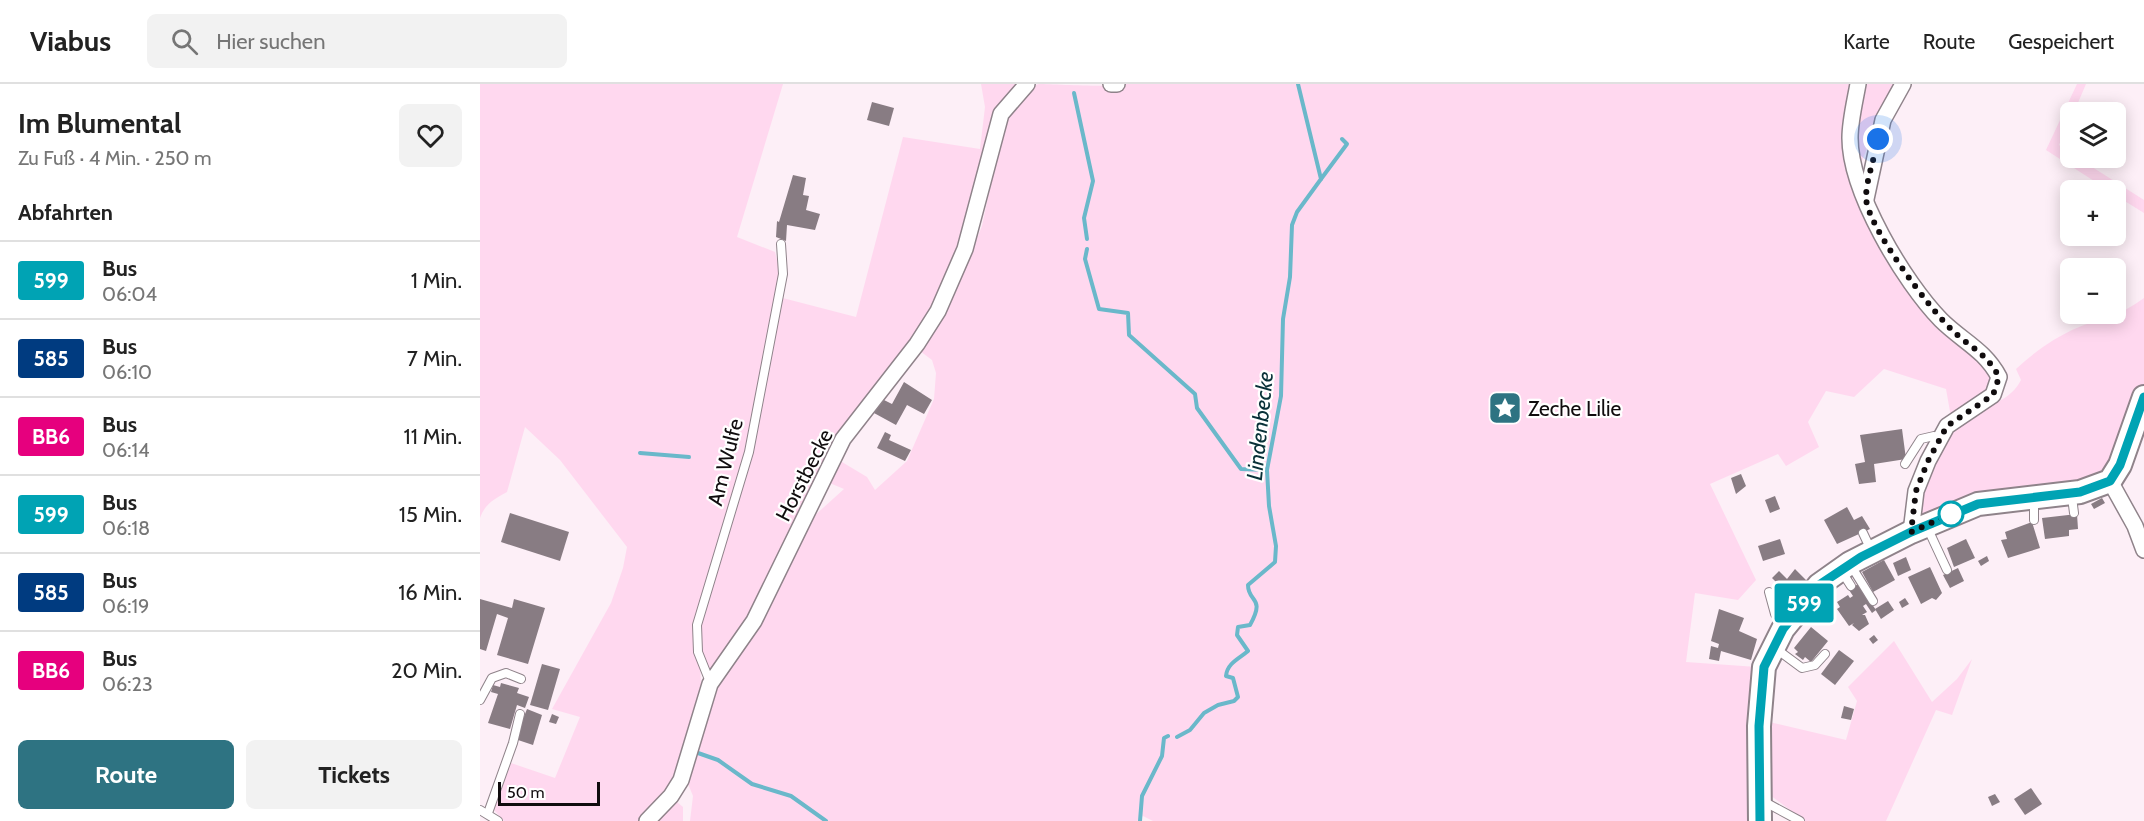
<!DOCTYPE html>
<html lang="de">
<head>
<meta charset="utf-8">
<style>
  body { margin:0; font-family:Cabin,sans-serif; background:#f2f2f2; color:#222; height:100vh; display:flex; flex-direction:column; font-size:22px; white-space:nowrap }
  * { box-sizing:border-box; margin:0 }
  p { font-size:20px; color:#767676 }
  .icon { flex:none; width:33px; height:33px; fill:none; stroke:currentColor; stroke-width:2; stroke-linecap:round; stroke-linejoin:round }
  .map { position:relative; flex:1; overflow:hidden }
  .drawer { display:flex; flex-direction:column; background:#fff; width:480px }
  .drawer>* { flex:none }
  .badge { padding:0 12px; border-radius:4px; font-size:21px; line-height:39px }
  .fabs { position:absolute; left:1580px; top:18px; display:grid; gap:12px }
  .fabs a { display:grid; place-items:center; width:66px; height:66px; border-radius:9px; background:#fff; box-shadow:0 3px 15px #0003; font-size:30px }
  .scale { position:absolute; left:18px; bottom:15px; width:102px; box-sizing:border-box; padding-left:6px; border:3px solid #100c0e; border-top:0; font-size:16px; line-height:21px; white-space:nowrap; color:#100c0e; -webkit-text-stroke:4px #fff; paint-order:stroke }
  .you { position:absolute; width:30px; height:30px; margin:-15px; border:4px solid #fff; border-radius:50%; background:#1a73e8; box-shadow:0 0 0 9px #1a73e833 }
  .map>.badge { position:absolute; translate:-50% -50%; box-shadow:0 0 0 3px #fff }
  h2 { padding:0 18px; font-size:22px; line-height:54px }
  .round { display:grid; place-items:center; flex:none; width:63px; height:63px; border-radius:9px; background:#f2f2f2 }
  .headline { display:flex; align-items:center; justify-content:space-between; height:102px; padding:0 18px }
  h1 { font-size:28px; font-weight:800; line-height:45px }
  .button { display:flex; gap:12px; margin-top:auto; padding:12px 18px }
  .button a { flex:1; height:69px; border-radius:9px; background:#2e7382; color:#fff; font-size:24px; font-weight:800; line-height:69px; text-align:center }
  .button a+a { background:#f2f2f2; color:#222 }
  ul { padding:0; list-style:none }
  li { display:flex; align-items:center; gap:18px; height:78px; padding:0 18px; border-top:2px solid #e0e0e0 }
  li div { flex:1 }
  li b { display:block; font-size:22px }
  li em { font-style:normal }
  li .badge { min-width:66px; font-weight:700; text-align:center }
  header { display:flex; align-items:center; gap:36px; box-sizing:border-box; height:84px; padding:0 30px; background:#fff; border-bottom:2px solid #e0e0e0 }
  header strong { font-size:28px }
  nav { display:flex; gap:33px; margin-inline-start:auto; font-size:21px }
  .search { width:420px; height:54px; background:#f2f2f2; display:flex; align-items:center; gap:15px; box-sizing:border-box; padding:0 21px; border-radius:9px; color:#767676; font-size:22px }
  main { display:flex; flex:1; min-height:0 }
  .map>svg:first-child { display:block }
  .green { fill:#ffd8ef }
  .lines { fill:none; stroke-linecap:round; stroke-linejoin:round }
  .stream { stroke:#6ab8ca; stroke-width:4 }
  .building { fill:#887c83 }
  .lane-casing { stroke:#8f838a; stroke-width:10 }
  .street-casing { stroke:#8f838a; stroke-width:18 }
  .secondary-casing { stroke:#8f838a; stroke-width:26 }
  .lane { stroke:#fff; stroke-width:8 }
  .street { stroke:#fff; stroke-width:15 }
  .secondary { stroke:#fff; stroke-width:22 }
  .line-casing { stroke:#fff; stroke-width:14 }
  .line { stroke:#00a3b4; stroke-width:9 }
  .walk { stroke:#100c0e; stroke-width:6; stroke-dasharray:0 10.8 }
  .stop-dot { fill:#fff; stroke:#00a3b4; stroke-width:3 }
  .labels { text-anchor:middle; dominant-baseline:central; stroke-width:4.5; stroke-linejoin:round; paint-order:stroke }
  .poi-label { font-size:21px; fill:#100c0e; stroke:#fff; text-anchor:start }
  .street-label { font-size:21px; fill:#100c0e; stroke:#fff }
  .water-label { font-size:22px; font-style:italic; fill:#093038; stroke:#fff }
</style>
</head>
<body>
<header>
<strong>Viabus</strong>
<div class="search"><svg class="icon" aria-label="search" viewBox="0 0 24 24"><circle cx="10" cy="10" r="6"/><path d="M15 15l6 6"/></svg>Hier suchen</div>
<nav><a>Karte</a><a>Route</a><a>Gespeichert</a></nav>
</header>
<main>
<section class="drawer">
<div class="headline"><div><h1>Im Blumental</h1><p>Zu Fuß · 4 Min. · 250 m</p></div><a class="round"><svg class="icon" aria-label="heart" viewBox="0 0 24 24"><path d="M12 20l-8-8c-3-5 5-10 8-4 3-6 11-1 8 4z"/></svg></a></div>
<h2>Abfahrten</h2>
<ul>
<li><span class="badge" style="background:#00a3b4;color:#fff">599</span><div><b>Bus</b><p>06:04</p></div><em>1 Min.</em></li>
<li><span class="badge" style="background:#003b80;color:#fff">585</span><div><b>Bus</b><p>06:10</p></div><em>7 Min.</em></li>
<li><span class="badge" style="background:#e6007e;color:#fff">BB6</span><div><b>Bus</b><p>06:14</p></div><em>11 Min.</em></li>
<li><span class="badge" style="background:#00a3b4;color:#fff">599</span><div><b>Bus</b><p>06:18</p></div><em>15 Min.</em></li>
<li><span class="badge" style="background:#003b80;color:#fff">585</span><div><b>Bus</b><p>06:19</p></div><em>16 Min.</em></li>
<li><span class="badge" style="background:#e6007e;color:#fff">BB6</span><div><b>Bus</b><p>06:23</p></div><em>20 Min.</em></li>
</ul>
<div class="button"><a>Route</a><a>Tickets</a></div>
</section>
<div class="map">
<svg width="1664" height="737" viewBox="0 0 1664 737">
  <rect width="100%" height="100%" fill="#fdeff7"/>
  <g class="green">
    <path d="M0 0H303L257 153 295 168 300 188 295 212 376 233 423 53 500 65 505 23 501 0H545L517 30 482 164 456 224 357 375 387 393 395 406 427 377 454 315 456 289 452 276 440 267 487 179 502 142 525 31 550 3 559 0C574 0 634 4 643 0H1418L1399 36 1373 98 1417 185 1512 291 1509 307 1471 333 1466 305 1404 285 1374 313 1346 307 1328 338 1339 363 1306 382 1298 370 1230 400 1276 496 1258 516 1215 509 1206 578 1277 583 1275 737H673L663 732 657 737H210L213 712 206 695 234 605 333 433 364 405 340 395 256 558 231 590 220 583 222 615 197 694 161 737H24L14 726 31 679 75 694 100 633 72 625 131 519 143 484 147 463 80 376 45 343 27 408C14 415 5 420 0 434Z"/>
    <path d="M1597 0H1606L1594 28H1590V37L1579 61 1590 68V74H1598L1664 116V129L1635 111V106H1628L1566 66Z"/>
    <path d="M1664 214V304L1630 384 1616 395 1437 439C1438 429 1437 416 1441 406 1450 383 1471 341 1492 330 1511 320 1531 316 1541 296L1536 285C1556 267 1575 253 1599 243 1627 232 1638 233 1664 214Z"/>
    <path d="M1414 557 1452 618 1477 595 1492 575 1472 631 1456 626 1406 737H1325L1290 711 1285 637 1366 656 1377 617 1368 603Z"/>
    <path d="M197 718 203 723V737H175Z"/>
  </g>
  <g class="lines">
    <g class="stream">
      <path d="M594 9 613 97 604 134 607 155"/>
      <path d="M841 95 867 60 862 55"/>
      <path d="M607 165 605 175 619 225 648 229 649 251 715 310 717 324 761 385 787 386"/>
      <path d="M160 369 209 373"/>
      <path d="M697 653 710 646 724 629 738 621 754 617 758 613 753 594 746 592C747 579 760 574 768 567L757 551 758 543 770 541C786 512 768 519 768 501L795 478 796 462 789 422 787 386 801 312 803 235 810 193 812 141 817 128 841 95 818 0"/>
      <path d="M218 669 238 676 272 700 311 712 346 737"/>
      <path d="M660 737 662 712 682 672 684 654 688 652"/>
    </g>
  </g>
  <g class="building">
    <path d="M392 18 414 24 409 42 387 36Z"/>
    <path d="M313 91 326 94 323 111 329 112 326 126 340 130 335 146 307 141 306 157 296 153 297 137 299 138Z"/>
    <path d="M424 298 452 316 444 330 427 321 416 341 394 329 402 315 412 320Z"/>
    <path d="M1422 345 1426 375 1394 380 1396 398 1379 400 1375 380 1385 378 1380 351Z"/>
    <path d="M405 348 411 351 409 356 431 366 425 377 397 364Z"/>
    <path d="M1261 390 1266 402 1256 410 1251 394Z"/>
    <path d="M1295 412 1300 425 1290 429 1285 416Z"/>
    <path d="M1622 414 1625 419 1614 425 1611 420Z"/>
    <path d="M1367 423 1374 436 1382 432 1390 445 1357 460 1344 436Z"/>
    <path d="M30 429 89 448 80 477 21 458Z"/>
    <path d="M1597 430 1598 445 1589 446V452L1565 455 1562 434Z"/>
    <path d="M1552 438 1560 464 1528 474 1521 456 1527 455 1525 448Z"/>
    <path d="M1300 455 1305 470 1283 477 1278 462Z"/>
    <path d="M1486 455 1495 474 1474 483 1467 464Z"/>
    <path d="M1507 472 1509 477 1501 482 1498 477Z"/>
    <path d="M1426 473 1431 486 1418 492 1413 479Z"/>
    <path d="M1404 476 1415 496 1393 508 1382 488Z"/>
    <path d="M1450 483 1462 509 1456 516 1452 514 1441 520 1428 493Z"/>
    <path d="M1478 484 1484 497 1470 504 1463 491Z"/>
    <path d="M1315 485 1330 500 1313 519 1309 515 1305 520 1292 507 1300 502 1292 494 1299 487 1307 495Z"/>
    <path d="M1378 500 1396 526 1392 529 1386 520 1383 522 1387 528 1382 531H1385L1389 540 1379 547 1372 541 1374 539 1369 542 1357 525 1360 523 1357 518 1368 511 1370 514 1373 512 1369 506Z"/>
    <path d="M1425 514 1429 520 1422 524 1419 518Z"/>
    <path d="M0 515 32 524 34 515 65 524 48 580 17 571 28 534 17 530 6 567 0 565Z"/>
    <path d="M1408 517 1414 526 1401 535 1395 525Z"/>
    <path d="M1239 525 1264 534 1259 547 1277 555 1271 576 1241 567 1239 577 1229 575 1231 562 1238 564 1239 560 1231 557Z"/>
    <path d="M1331 543 1348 557 1331 578 1325 573 1323 576 1315 570 1318 568 1314 564Z"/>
    <path d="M1394 551 1398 556 1393 560 1389 555Z"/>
    <path d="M1359 566 1374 577 1355 601 1341 590Z"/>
    <path d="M62 580 80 585 68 626 50 621Z"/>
    <path d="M21 599 39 604 37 609 49 613 45 624 37 621 30 645 8 639 18 610 11 608 13 601 20 603Z"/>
    <path d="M1364 622 1374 625 1371 636 1361 634Z"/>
    <path d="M47 625 62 631 53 661 35 655Z"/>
    <path d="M72 630 79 633 76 640 69 638Z"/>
    <path d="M1551 704 1562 720 1545 731 1534 715Z"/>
    <path d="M1515 710 1520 718 1512 722 1508 713Z"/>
  </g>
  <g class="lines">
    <defs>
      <g id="lane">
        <path d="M1425 380 1441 355 1454 352 1461 354"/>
        <path d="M1592 413 1594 429"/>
        <path d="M1554 436V416"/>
        <path d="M1447 443 1467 486"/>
        <path d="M1383 449 1391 466"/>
        <path d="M1370 480 1393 517"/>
        <path d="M1362 488 1371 502"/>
        <path d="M1289 508 1295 530 1303 543"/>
        <path d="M1295 564 1322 584 1335 581 1345 570"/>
        <path d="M230 598 218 568 217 541 269 368 303 190 301 160"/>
        <path d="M0 616 12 594 26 589 41 595"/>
        <path d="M1283 717 1320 737"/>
        <path d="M0 726 18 737"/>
        <path d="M8 729 33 659 40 630"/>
      </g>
      <g id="street">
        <path d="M631 0H637"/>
        <path d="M1378 0C1375 17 1370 37 1370 54 1370 108 1424 198 1461 236 1482 257 1505 266 1519 293L1513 311 1467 342 1448 377 1436 407 1431 448"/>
        <path d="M1386 115 1403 36 1423 0"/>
        <path d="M1630 397 1655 442 1664 466"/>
        <path d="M167 737 191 712 201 696 230 600 274 537 363 355 437 260 458 227 485 165 521 30 547 0"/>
      </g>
      <path id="secondary" d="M1280 737 1279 642 1284 583 1303 545 1339 501 1370 479 1431 448 1498 420 1600 408 1630 397 1640 381 1664 313"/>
    </defs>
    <use href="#lane" class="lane-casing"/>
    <use href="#street" class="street-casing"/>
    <use href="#secondary" class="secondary-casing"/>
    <use href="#lane" class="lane"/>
    <use href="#street" class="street"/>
    <use href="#secondary" class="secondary"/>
  </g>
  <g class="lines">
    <defs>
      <path id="line" d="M1280 737 1279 642 1284 583 1303 545 1339 501 1381 473 1431 448 1498 420 1600 408 1630 397 1640 381 1664 313"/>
    </defs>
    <use href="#line" class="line-casing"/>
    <use href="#line" class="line"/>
    <path class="walk" d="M1398 55C1395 73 1386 96 1386 114 1387 142 1450 225 1471 245 1490 264 1506 268 1519 293L1513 311 1467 342 1448 377 1436 407 1431 448 1471 430"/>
  </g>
  <defs>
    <symbol id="sight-square" viewBox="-11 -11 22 22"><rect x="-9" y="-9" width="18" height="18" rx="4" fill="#2e7382" stroke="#fff"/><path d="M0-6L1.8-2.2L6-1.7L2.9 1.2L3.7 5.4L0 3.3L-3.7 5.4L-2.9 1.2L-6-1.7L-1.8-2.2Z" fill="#fff"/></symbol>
  </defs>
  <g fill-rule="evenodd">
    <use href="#sight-square" x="1006" y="305" width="38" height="38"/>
  </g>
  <circle class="stop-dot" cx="1471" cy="430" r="12"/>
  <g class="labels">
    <g class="poi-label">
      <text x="1048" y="324">Zeche Lilie</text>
    </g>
    <g class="street-label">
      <text transform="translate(245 378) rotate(-76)">Am Wulfe</text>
      <text transform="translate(324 391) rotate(-63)">Horstbecke</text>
    </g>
    <g class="water-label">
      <text transform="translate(780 342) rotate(-84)">Lindenbecke</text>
    </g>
  </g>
</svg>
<div class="fabs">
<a><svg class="icon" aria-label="layers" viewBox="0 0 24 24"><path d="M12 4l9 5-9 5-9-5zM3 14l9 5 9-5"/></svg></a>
<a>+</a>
<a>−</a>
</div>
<div class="scale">50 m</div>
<div class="you" style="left:1398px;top:55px"></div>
<b class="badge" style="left:1324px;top:519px;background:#00a3b4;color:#fff">599</b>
</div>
</main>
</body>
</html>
